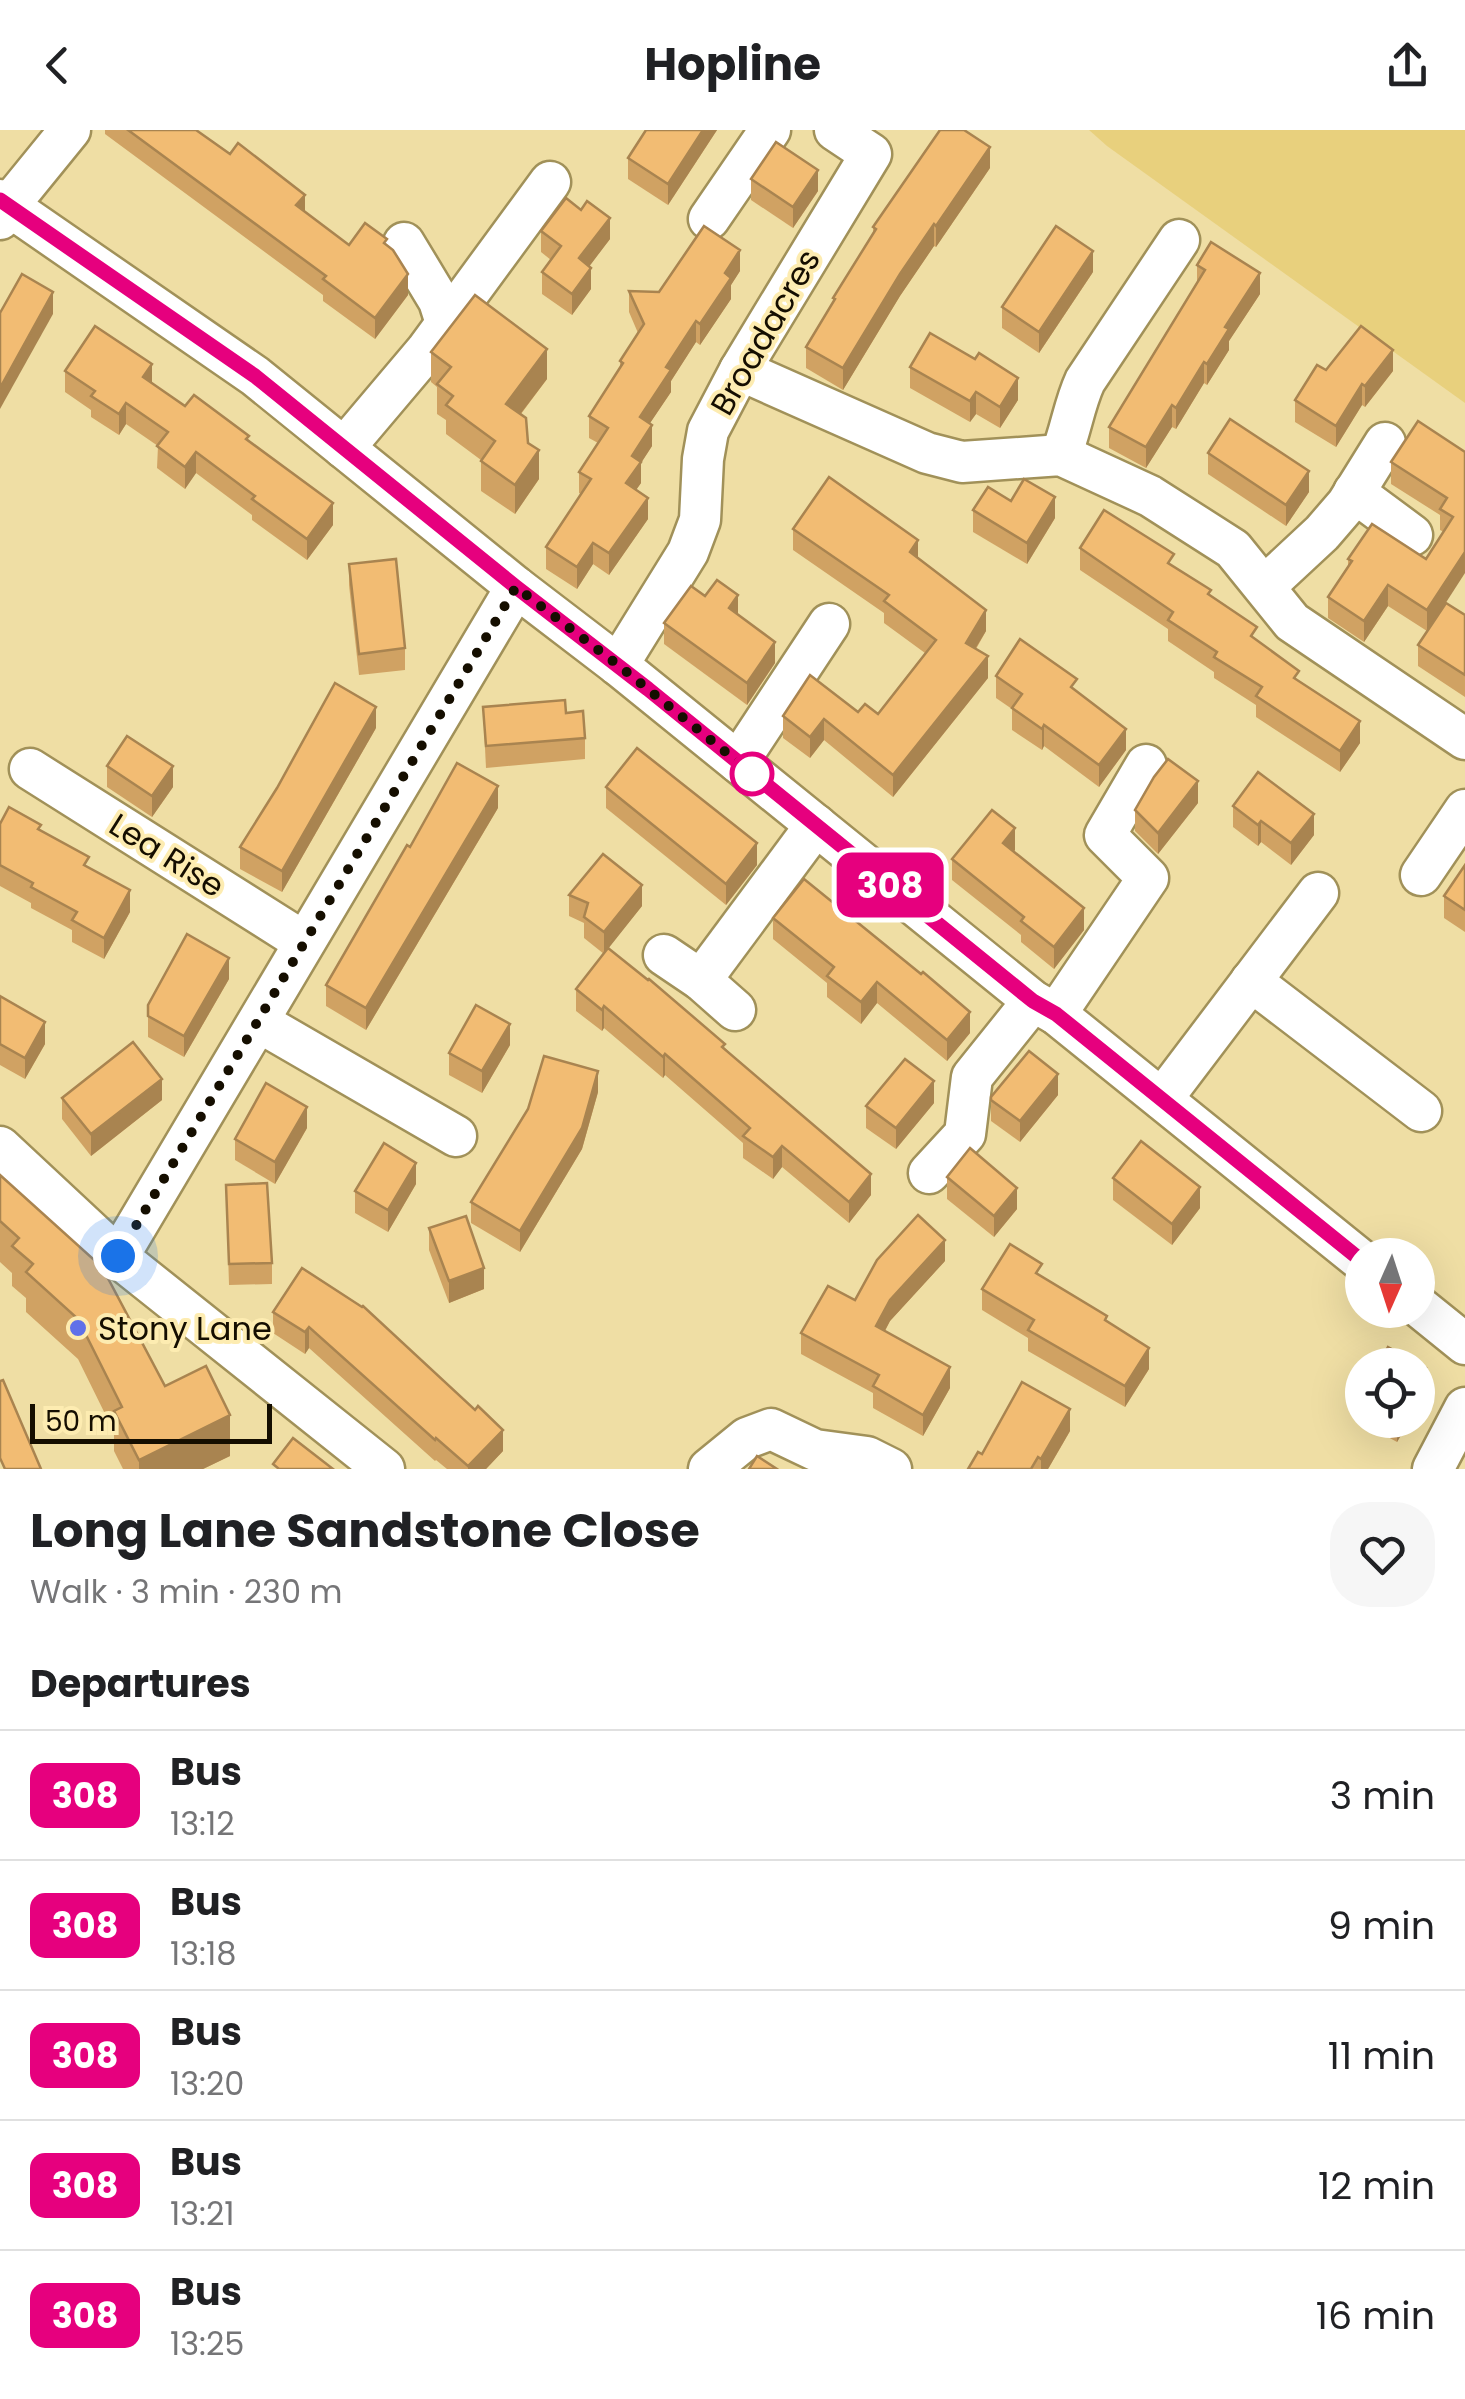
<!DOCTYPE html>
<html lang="en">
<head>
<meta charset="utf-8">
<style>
  body { margin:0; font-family:Poppins,sans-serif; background:#f6f6f6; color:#202124; height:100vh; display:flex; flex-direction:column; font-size:38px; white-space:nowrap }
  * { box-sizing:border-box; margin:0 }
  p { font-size:32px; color:#757577 }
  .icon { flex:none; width:55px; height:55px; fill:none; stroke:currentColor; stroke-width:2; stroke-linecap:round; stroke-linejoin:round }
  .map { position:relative; height:1339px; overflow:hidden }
  .details { display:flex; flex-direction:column; background:#fff; flex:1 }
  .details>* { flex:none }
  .badge { padding:0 20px; border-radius:15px; font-size:35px; line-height:65px }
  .needle { width:65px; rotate:183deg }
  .buttons { position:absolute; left:1345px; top:1108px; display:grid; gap:20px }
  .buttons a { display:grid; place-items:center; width:90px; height:90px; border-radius:50%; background:#fff; box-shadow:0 10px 40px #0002; font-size:50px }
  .scale { position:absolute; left:30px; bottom:25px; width:242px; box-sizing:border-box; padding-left:10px; border:5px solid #150e00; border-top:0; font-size:28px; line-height:35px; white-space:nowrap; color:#150e00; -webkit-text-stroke:8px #fdecb1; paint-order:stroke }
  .you { position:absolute; width:50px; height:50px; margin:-25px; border:8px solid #fff; border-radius:50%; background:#1a73e8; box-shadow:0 0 0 15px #1a73e833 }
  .map>.badge { position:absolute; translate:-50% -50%; box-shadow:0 0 0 5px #fff }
  h2 { padding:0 30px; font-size:38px; line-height:90px }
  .round { display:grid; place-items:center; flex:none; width:105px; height:105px; border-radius:40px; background:#f6f6f6 }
  .head { display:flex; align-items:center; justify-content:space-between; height:170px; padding:0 30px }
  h1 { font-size:48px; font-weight:700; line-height:75px }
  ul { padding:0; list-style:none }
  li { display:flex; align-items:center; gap:30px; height:130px; padding:0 30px; border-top:2px solid #e0e0e0 }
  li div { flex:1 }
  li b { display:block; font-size:38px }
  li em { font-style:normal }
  li .badge { min-width:110px; font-weight:700; text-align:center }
  header { display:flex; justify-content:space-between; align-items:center; height:130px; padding:0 30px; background:#fff; font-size:45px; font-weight:700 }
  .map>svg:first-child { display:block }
  .green { fill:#e8d07d }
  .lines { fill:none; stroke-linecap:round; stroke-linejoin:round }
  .minor-casing { stroke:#a19159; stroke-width:45 }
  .minor { stroke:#fff; stroke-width:40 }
  .wall { fill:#d0a263 }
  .shaded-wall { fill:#a98450 }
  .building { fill:#f2bc73; stroke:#a98450; stroke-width:2.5 }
  .line-casing { stroke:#fff; stroke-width:22 }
  .line { stroke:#e6007e; stroke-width:15 }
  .walk { stroke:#150e00; stroke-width:10; stroke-dasharray:0 18 }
  .stop-dot { fill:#fff; stroke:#e6007e; stroke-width:5 }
  .poi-dot { fill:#6071e9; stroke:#fdecb1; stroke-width:4 }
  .labels { text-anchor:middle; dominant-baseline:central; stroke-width:8; stroke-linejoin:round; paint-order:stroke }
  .street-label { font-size:32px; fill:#150e00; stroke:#fdecb1 }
  .poi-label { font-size:32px; fill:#150e00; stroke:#fdecb1; text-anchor:start }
</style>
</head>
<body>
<header><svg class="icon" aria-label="back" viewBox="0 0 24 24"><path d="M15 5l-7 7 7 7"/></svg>Hopline<svg class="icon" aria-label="share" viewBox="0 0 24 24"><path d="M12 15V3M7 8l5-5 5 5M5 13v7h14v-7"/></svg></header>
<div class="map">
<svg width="1465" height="1339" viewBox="0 0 1465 1339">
  <rect width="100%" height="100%" fill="#efdea4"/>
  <path class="green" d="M1089 0H1465V273L1107 16Z"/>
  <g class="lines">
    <defs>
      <g id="minor">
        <path d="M0 70 255 246 516 457 618 535 1033 871 1056 884 1362 1131"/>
        <path d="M0 89 9 75 70 0"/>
        <path d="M709 89 770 0"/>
        <path d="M404 113 439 171 446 193"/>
        <path d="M740 240 927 323 962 332 1061 325 1150 366 1233 419 1292 492 1465 609"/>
        <path d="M344 318 426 221 550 52"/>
        <path d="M1061 325C1071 300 1074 275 1085 251L1179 110"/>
        <path d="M1354 362 1412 405"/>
        <path d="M1265 456 1322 403 1347 374 1385 313"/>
        <path d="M618 535 688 422 700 390 703 329 708 301 740 240 871 24 835 0"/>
        <path d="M738 632 829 494"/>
        <path d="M30 639 304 812"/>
        <path d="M1421 745 1465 680"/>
        <path d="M664 825 701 850 735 880"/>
        <path d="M701 850 816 695"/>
        <path d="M1251 851 1421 981"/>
        <path d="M1056 884 1148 748 1105 705 1146 635"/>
        <path d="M259 892 456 1006"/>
        <path d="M1162 969 1318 763"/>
        <path d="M0 1017 118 1127 384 1339"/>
        <path d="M929 1043 965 1004 972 947 1033 871"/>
        <path d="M118 1127 516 457"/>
        <path d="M1418 1176 1465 1214"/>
        <path d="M709 1339 747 1308 771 1299 815 1320 867 1327 891 1339"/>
        <path d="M1433 1339 1465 1278"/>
      </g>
    </defs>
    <use href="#minor" class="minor-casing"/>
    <use href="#minor" class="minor"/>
  </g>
  <g class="wall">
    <path d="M105 0H196L349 115H387L408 165 375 209 323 171V165L105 4Z"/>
    <path d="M646 0H717L668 75 628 49V28Z"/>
    <path d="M990 38 936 117 934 116 900 166 843 260 806 238V217L833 172V168L873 104V97Z"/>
    <path d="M751 49 818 61 793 98 751 70Z"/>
    <path d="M541 101 610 109 589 136 591 159 572 185 542 164V142L551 130 541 122Z"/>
    <path d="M1197 135 1260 164 1229 211V220L1207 255 1204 253 1176 299 1172 297 1146 338 1109 318V297L1197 154Z"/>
    <path d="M740 141 731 155V169L700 215 696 212 671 251V262L650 293 652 316 641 333V353L636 360 648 389 609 445 593 434 577 459 546 439V417L581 364 579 363V342L598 313 589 308V286L620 238V231L638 203 629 182V161L659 162Z"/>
    <path d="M1093 142 1039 223 1002 198V177Z"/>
    <path d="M431 222 547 249 521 284 539 349 515 384 481 361V330L446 304V290L437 284V257L431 252Z"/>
    <path d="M975 229 1018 270 1000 298 976 284 970 292 910 258V237Z"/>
    <path d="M65 241 152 253 185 276 249 310 333 395 307 430 252 390V385L196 343 185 359 157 338 158 316 126 294 119 305 91 287V280L65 262Z"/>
    <path d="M1393 241 1365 277 1362 275 1336 317 1295 292V270Z"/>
    <path d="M1465 322 1438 485H1465V567L1418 536V515L1427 501 1388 476 1364 512 1328 488V467L1348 436V429H1426L1444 402 1440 400V385L1391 354V332Z"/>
    <path d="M1208 323 1309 362 1286 396 1208 344Z"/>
    <path d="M1011 371 1055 388 1027 434 973 402V380Z"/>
    <path d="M793 399 918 428 986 501 976 519 988 548 893 667 824 610 810 628 783 608V586L858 582 878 584 925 523 884 493V483L793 420Z"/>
    <path d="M1080 418 1174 437 1211 466 1360 613 1340 642 1256 587V575L1214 548V542L1168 511V499L1080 440Z"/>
    <path d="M349 434 405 518V540L359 545 349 455Z"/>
    <path d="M705 466 738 485 775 533 747 575 664 514V493Z"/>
    <path d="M996 546 1077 562 1126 620 1099 657 1044 616 1042 620 1012 600V579L996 568Z"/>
    <path d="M483 577 566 583 585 608V629L486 638Z"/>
    <path d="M376 598 282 762 240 739V717Z"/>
    <path d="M107 636 173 657 152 687 107 657Z"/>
    <path d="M606 657 757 735 726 775 606 678Z"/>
    <path d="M1198 673 1158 724 1135 701V680Z"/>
    <path d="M1233 676 1314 705 1291 735 1261 712 1258 716 1233 697Z"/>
    <path d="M498 678 366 900 326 876V855L410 717Z"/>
    <path d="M0 694 41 700 89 738 130 782 104 829 72 812V800L31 778V773L0 756Z"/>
    <path d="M1015 720 1013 722 1084 800 1054 839 1021 812V805L952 750V729Z"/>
    <path d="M1465 735V802L1444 788V766Z"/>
    <path d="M569 765 642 776 608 818 725 918 871 1065 849 1093 782 1037 773 1049 743 1028V1013L665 945 663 948 604 898 602 901 576 881V859L604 824 584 808V793L569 786Z"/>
    <path d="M773 788 970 903 947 931 877 873 861 894 827 867V853L773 809Z"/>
    <path d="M229 849 184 927 148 907V875Z"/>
    <path d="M0 866 45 914 25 949 0 935Z"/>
    <path d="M510 915 482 963 449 945V923Z"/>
    <path d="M598 962 582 1019 520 1122 471 1093V1072L528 979Z"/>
    <path d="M1058 965 1020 1012 991 991V967Z"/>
    <path d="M62 968 162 970 91 1026 62 989Z"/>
    <path d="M934 973 896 1019 866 998V976Z"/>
    <path d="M307 998 275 1054 235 1030V1009Z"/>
    <path d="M0 1045 165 1256 230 1326 203 1339H123L114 1321V1302L78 1229 26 1182V1168L12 1156V1143L0 1132Z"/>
    <path d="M947 1047 1017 1079 994 1107 947 1069Z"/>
    <path d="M1113 1048 1200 1078 1172 1115 1113 1070Z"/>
    <path d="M416 1054 388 1102 355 1083V1061Z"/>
    <path d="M226 1055 272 1133V1154L229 1155Z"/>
    <path d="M429 1098 484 1159 449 1173 429 1120Z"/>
    <path d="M945 1131 890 1191 885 1201 950 1258 923 1306 873 1278V1263L801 1224V1203L855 1170Z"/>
    <path d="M302 1138 503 1321 486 1339H447L436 1330 435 1331 309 1218 305 1224 273 1203V1182Z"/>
    <path d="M1042 1147 1107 1191 1149 1239 1125 1277 1028 1221V1208L982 1180V1159Z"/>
    <path d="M1362 1263V1290H1410L1397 1312 1359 1291V1270Z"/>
    <path d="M1070 1301 1048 1339H968L982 1324Z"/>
  </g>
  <g class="shaded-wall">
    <path d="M703 0H717L668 75V54Z"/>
    <path d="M990 17V38L936 117V96Z"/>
    <path d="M818 40V61L793 98V77Z"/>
    <path d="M305 65V86L296 75Z"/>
    <path d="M610 88V109L579 150V128Z"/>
    <path d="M934 94V116L900 166 843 260V238L900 144Z"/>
    <path d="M740 120V141L731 155V169L700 215V194L725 143Z"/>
    <path d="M1093 121V142L1039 223V202Z"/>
    <path d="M591 138V159L572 185V164Z"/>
    <path d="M1260 143V164L1229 211V220L1207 255V234L1225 197Z"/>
    <path d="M408 144V165L375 209V188Z"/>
    <path d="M53 162V184L0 279V258Z"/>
    <path d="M696 191V212L671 251V262L640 308V287L666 237Z"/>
    <path d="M547 219V249L506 303V274Z"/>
    <path d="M1393 220V241L1365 277V256Z"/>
    <path d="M1204 232V253L1176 299V278Z"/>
    <path d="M152 234V256L143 247Z"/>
    <path d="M1018 248V270L1000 298V277Z"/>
    <path d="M1362 254V275L1336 317V296Z"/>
    <path d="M976 262V284L970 292V271Z"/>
    <path d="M126 273V294L119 305V284Z"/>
    <path d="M1172 275V297L1146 338V317Z"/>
    <path d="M652 295V316L641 333V353L626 374V353L632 326Z"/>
    <path d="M539 320V349L515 384V355Z"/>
    <path d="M196 322V343L185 359V337Z"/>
    <path d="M1309 341V362L1286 396V375Z"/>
    <path d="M1055 367V388L1027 434V413Z"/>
    <path d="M648 368V389L609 445V423Z"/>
    <path d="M333 373V395L307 430V409Z"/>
    <path d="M918 410V431L910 422Z"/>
    <path d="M593 413V434L577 459V437Z"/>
    <path d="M1465 422V443L1427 502V480Z"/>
    <path d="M1388 455V476L1364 512V491Z"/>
    <path d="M738 465V487L729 478Z"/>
    <path d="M986 480V501L966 534V513Z"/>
    <path d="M775 512V533L747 575V553Z"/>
    <path d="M988 526V548L893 667V645Z"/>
    <path d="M376 577V598L282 762V741Z"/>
    <path d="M824 589V610L810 628V607Z"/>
    <path d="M1360 591V613L1340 642V621Z"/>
    <path d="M1044 595V616L1042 620V599Z"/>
    <path d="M1126 599V620L1099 657V635Z"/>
    <path d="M173 636V657L152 687V666Z"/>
    <path d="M1198 651V673L1158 724V703Z"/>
    <path d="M498 656V678L366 900V878Z"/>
    <path d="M1314 684V705L1291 735V713Z"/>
    <path d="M1261 691V712L1258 716V695Z"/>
    <path d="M1015 698V720L1003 735V713Z"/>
    <path d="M757 713V735L726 775V754Z"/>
    <path d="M642 755V776L604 824V802Z"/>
    <path d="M130 760V782L104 829V808Z"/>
    <path d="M1084 778V800L1054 839V817Z"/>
    <path d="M229 828V849L184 927V906Z"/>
    <path d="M877 852V873L861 894V872Z"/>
    <path d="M604 876V898L602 901V880Z"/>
    <path d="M970 882V903L947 931V910Z"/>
    <path d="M45 892V914L25 949V928Z"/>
    <path d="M510 894V915L482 963V941Z"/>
    <path d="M665 924V945L663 948V927Z"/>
    <path d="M598 941V962L582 1019 520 1122V1101Z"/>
    <path d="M1058 944V965L1020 1012V991Z"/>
    <path d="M162 949V970L91 1026V1004Z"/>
    <path d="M934 951V973L896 1019V998Z"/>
    <path d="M307 977V998L275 1054V1032Z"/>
    <path d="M782 1016V1037L773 1049V1027Z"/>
    <path d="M416 1033V1054L388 1102V1080Z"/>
    <path d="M871 1044V1065L849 1093V1072Z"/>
    <path d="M1200 1057V1078L1172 1115V1094Z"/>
    <path d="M1017 1058V1079L994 1107V1086Z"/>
    <path d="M945 1110V1131L890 1191 876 1217V1196L890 1170Z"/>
    <path d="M484 1138V1159L449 1173V1151Z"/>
    <path d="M309 1197V1218L305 1224V1202Z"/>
    <path d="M1149 1218V1239L1125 1277V1256Z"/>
    <path d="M950 1237V1258L923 1306V1285Z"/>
    <path d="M1426 1238V1260L1418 1276V1254Z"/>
    <path d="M1070 1279V1301L1048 1339H1041V1329Z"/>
    <path d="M230 1285V1326L203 1339H139V1330Z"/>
    <path d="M1398 1290H1410L1397 1312V1291Z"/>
    <path d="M503 1300V1321L486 1339H468V1336Z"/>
  </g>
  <g class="building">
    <path d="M128 0H196L230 24 238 13 305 65 296 75 349 115 365 93 387 109 384 113 393 120 408 144 375 188 323 149 326 146Z"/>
    <path d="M646 0H703L668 54 628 28Z"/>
    <path d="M940 0H964L990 17 936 96 934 94 900 144 843 238 806 217 835 169 833 168 876 99 873 97Z"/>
    <path d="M776 12 818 40 793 77 751 49Z"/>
    <path d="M566 68 581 80 587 71 610 88 579 128 591 138 572 164 542 142 561 116 541 101Z"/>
    <path d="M704 96 740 120 725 143 731 148 700 194 696 191 666 237 671 240 640 287 652 295 632 326 641 332 626 353 648 368 609 423 593 413 577 437 546 417 591 349 579 342 608 298 589 286 623 233 620 231 644 194 629 161 659 162Z"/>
    <path d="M1056 96 1093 121 1039 202 1002 177Z"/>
    <path d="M1211 112 1260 143 1225 197 1229 199 1207 234 1204 232 1176 278 1172 275 1146 317 1109 297 1205 140 1197 135Z"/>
    <path d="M22 144 53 162 0 258V183Z"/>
    <path d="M475 165 547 219 506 274 526 288 528 313 539 320 515 355 481 331 495 311 446 275 453 266 437 254 451 237 431 222Z"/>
    <path d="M95 196 152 234 143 247 185 276 194 265 249 306 246 309 333 373 307 409 252 369 255 366 196 322 185 337 157 316 168 302 126 273 119 284 91 266 95 261 65 241Z"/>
    <path d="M1361 196 1393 220 1365 256 1362 254 1336 296 1295 270 1317 235 1326 240Z"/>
    <path d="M930 203 975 229 979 223 1018 248 1000 277 976 262 970 271 910 237Z"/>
    <path d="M1230 289 1309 341 1286 375 1208 323Z"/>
    <path d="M1418 291 1465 322V422L1427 480 1388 455 1364 491 1328 467 1352 431 1348 429 1372 394 1426 429 1453 387 1440 379 1447 368 1391 332Z"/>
    <path d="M829 347 918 410 910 422 986 480 966 513 988 526 893 645 824 589 810 607 783 586 810 545 858 582 865 574 878 584 936 510 884 471 889 465 793 399Z"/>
    <path d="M1024 349 1055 367 1027 413 973 380 988 357 1011 371Z"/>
    <path d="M1104 380 1174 424 1168 433 1211 460 1208 464 1257 497 1251 506 1299 541 1294 548 1360 591 1340 621 1256 566 1262 557 1214 527 1217 522 1168 490 1173 482 1080 418Z"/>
    <path d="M396 429 405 518 359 524 349 434Z"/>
    <path d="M717 450 738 465 729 478 775 512 747 553 664 493 691 456 705 466Z"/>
    <path d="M1446 473 1465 485V545L1418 515Z"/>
    <path d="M1020 509 1077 549 1071 557 1126 599 1099 635 1044 595 1042 599 1012 578 1022 564 996 546Z"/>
    <path d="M335 553 376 577 282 741 240 717 277 658Z"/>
    <path d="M565 570 566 583 583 581 585 608 486 616 483 577Z"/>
    <path d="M127 606 173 636 152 666 107 636Z"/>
    <path d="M637 618 757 713 726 754 606 657Z"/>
    <path d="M1168 629 1198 651 1158 703 1135 680 1154 647Z"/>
    <path d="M457 633 498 656 366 878 326 855 407 715 410 717Z"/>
    <path d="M1258 642 1314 684 1291 713 1261 691 1258 695 1233 676Z"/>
    <path d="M9 677 41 695 38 699 89 727 84 735 130 760 104 808 72 790 77 782 31 757 33 753 0 735V694Z"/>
    <path d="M992 680 1015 698 1003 713 1084 778 1054 817 1021 791 1024 787 952 729Z"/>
    <path d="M603 724 642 755 604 802 584 787 588 773 569 765Z"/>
    <path d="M1465 735V780L1444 766Z"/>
    <path d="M804 749 921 844 923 842 970 882 947 910 877 852 861 872 827 846 834 837 773 788Z"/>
    <path d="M187 804 229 828 184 906 148 886V875Z"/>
    <path d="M608 818 648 850 649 849 725 914 722 917 871 1044 849 1072 782 1016 773 1027 743 1006 750 998 665 924 663 927 604 876 602 880 576 859Z"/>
    <path d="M0 866 45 892 25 928 0 914Z"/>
    <path d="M476 875 510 894 482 941 449 923Z"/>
    <path d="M133 912 162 949 91 1004 62 968Z"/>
    <path d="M1029 921 1058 944 1020 991 991 970V967Z"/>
    <path d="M544 926 598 941 582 998 520 1101 471 1072 528 979Z"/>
    <path d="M905 929 934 951 896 998 866 976Z"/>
    <path d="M266 953 307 977 275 1032 235 1009Z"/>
    <path d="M1141 1011 1200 1057 1172 1094 1113 1048Z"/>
    <path d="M384 1013 416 1033 388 1080 355 1061Z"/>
    <path d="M970 1018 1017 1058 994 1086 947 1047Z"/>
    <path d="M0 1045 102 1137 165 1256 206 1236 230 1285 139 1330 114 1281 122 1277 78 1189 26 1142 33 1134 12 1116 19 1108 0 1091Z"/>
    <path d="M267 1053 272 1133 229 1134 226 1055Z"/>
    <path d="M918 1085 945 1110 890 1170 876 1196 950 1237 923 1285 873 1256 879 1245 801 1203 828 1156 855 1170 877 1130Z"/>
    <path d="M466 1086 484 1138 449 1151 429 1098Z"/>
    <path d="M1010 1114 1042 1134 1036 1143 1107 1186 1105 1190 1149 1218 1125 1256 1028 1200 1034 1190 982 1159Z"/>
    <path d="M302 1138 362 1177 363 1176 475 1280 478 1276 503 1300 468 1336 436 1308 435 1310 309 1197 305 1202 273 1182Z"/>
    <path d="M1388 1217 1426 1238 1418 1254V1235H1378Z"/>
    <path d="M3 1250 41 1339H5L0 1328V1251Z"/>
    <path d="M1022 1252 1070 1279 1041 1329 1038 1327 1031 1339H968L978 1322 982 1324Z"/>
    <path d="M293 1308 333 1339H279L273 1334Z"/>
    <path d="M757 1326 777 1339H749Z"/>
  </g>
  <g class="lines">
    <defs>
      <path id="line" d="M0 70 255 246 516 457 648 559 1033 871 1056 884 1362 1131"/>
    </defs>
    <use href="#line" class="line-casing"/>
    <use href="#line" class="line"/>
    <path class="walk" d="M118 1126 516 457 618 535 764 653 752 644"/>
  </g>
  <circle class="stop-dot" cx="752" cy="644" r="20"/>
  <circle class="poi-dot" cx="78" cy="1198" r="10"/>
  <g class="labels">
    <g class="street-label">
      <text transform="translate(765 202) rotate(-60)">Broadacres</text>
      <text transform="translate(167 725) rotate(32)">Lea Rise</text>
    </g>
    <g class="poi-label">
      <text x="98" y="1198">Stony Lane</text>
    </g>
  </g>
</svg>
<div class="buttons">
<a><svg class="needle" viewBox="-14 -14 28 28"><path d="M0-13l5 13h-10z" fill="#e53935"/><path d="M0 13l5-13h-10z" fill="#757577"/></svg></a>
<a><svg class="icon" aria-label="locate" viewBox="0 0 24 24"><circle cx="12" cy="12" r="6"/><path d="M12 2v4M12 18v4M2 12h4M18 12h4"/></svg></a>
</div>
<div class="scale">50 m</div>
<div class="you" style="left:118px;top:1126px"></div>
<b class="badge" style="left:890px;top:755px;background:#e6007e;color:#fff">308</b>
</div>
<section class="details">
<div class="head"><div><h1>Long Lane Sandstone Close</h1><p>Walk · 3 min · 230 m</p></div><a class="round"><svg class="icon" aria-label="heart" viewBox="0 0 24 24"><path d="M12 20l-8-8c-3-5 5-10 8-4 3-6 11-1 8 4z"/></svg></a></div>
<h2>Departures</h2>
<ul>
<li><span class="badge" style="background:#e6007e;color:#fff">308</span><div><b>Bus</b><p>13:12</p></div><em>3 min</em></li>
<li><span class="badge" style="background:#e6007e;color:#fff">308</span><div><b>Bus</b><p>13:18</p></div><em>9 min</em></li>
<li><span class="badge" style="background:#e6007e;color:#fff">308</span><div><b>Bus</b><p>13:20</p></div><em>11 min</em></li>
<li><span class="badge" style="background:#e6007e;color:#fff">308</span><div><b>Bus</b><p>13:21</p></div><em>12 min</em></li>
<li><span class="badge" style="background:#e6007e;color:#fff">308</span><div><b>Bus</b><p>13:25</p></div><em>16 min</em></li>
</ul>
</section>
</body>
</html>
